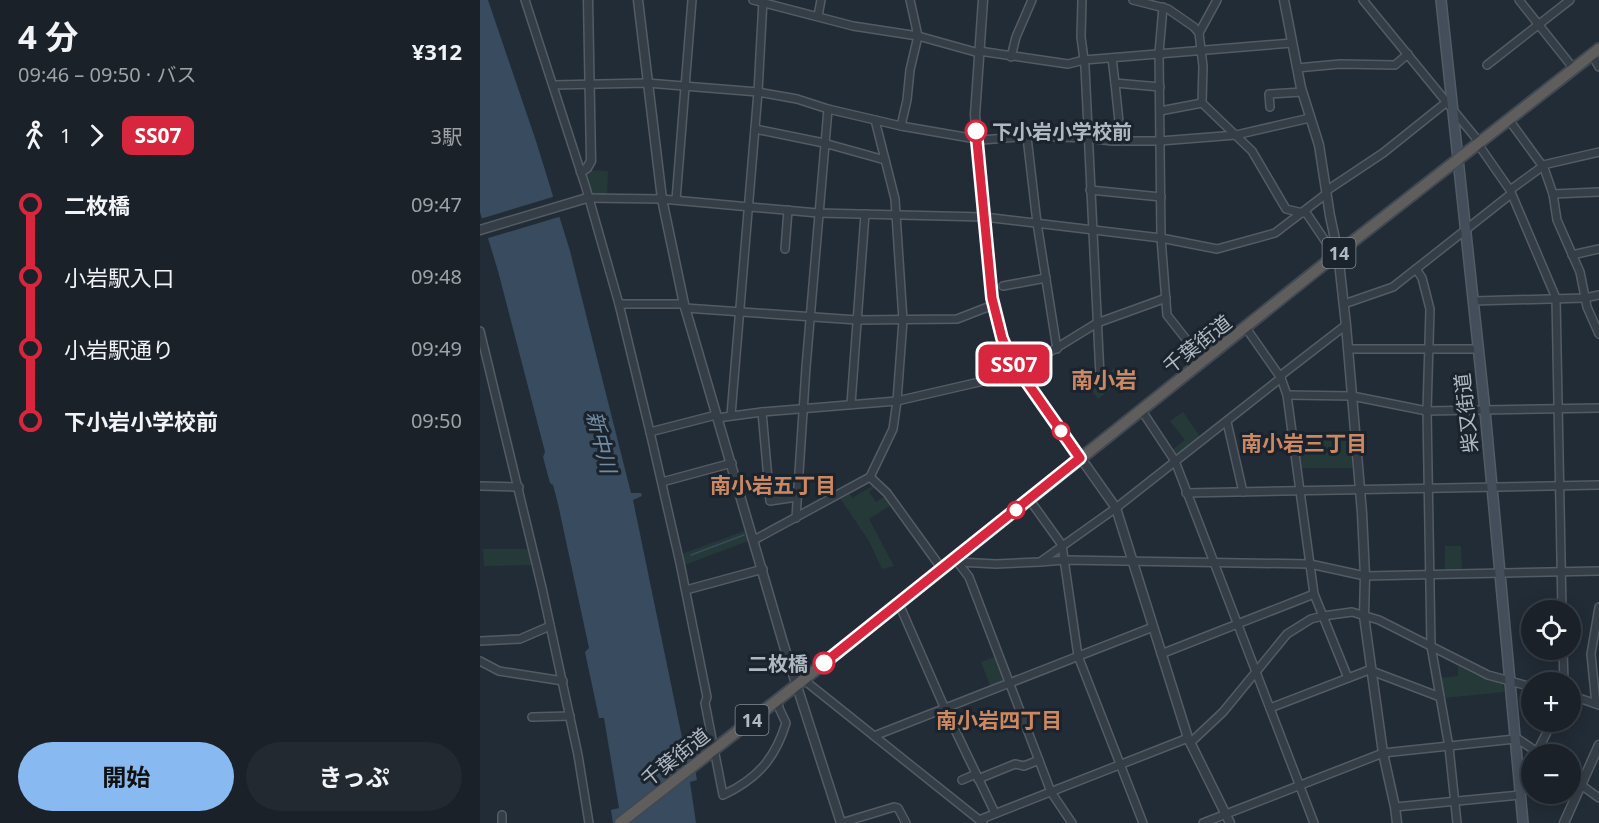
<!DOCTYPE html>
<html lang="ja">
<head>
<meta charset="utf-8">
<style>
  body { margin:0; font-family:"Noto Sans","Noto Sans JP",sans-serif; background:#232930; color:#f1f3f6; height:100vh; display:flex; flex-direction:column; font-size:22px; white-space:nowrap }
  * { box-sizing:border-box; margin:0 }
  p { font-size:20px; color:#9fa3a8 }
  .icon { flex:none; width:33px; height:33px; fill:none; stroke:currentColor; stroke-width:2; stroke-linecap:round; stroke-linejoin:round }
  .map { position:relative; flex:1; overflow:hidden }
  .drawer { display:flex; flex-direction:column; background:#1a2128; width:480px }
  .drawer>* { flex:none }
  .badge { padding:0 12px; border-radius:9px; font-size:21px; line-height:39px }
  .fabs { position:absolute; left:1041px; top:600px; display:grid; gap:12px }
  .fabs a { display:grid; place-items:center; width:60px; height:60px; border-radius:50%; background:#1a2128; box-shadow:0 3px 15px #0003,0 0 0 2px #383e45; font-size:30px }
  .map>.badge { position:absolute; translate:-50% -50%; box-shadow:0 0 0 3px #fff }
  .legs { display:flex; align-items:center; gap:9px; height:66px; padding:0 18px; font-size:20px }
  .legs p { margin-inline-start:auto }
  .summary { display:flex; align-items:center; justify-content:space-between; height:102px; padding:0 18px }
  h1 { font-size:33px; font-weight:700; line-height:45px }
  .cta { display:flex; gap:12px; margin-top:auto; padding:12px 18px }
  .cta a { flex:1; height:69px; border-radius:36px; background:#88b9f0; color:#111; font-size:24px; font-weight:700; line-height:69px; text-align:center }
  .cta a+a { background:#232930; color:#f1f3f6 }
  ul { padding:0 18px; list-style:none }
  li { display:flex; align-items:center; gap:21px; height:72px; font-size:22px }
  li i { display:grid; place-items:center; width:9px; height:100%; margin:0 8px; background:currentColor }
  li i::after { content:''; width:15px; height:15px; margin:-8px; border:4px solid; border-radius:50%; background:#1a2128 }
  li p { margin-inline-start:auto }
  li:first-child i { background:linear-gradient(#0000 50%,currentColor 0) }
  li:last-child i { background:linear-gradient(currentColor 50%,#0000 0) }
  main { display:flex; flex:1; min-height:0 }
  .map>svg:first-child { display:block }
  .green { fill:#253938 }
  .water { fill:#384b5f }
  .pier { fill:#222c36 }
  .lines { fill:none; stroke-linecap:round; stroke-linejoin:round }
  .stream { stroke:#384b5f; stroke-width:1.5 }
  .minor-casing { stroke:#535c65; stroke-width:10 }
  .tertiary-casing { stroke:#535c65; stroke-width:11 }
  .secondary-casing { stroke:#535c65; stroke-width:12 }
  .trunk-casing { stroke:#404952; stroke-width:14 }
  .minor { stroke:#353e47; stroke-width:7 }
  .tertiary { stroke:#353e47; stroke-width:8 }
  .secondary { stroke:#434e5a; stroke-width:9 }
  .trunk { stroke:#605e5d; stroke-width:10 }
  .line-1-casing { stroke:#fff; stroke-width:14 }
  .line-1 { stroke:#d7263d; stroke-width:9 }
  .stop-1-dot { fill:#fff; stroke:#d7263d; stroke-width:3 }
  .labels { text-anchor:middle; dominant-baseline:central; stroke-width:6; stroke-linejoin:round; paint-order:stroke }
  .shield { fill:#1b232c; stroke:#838c96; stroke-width:1.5 }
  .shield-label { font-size:18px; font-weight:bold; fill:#b0b9c3 }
  .stop-label { font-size:20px; font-weight:bold; fill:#b0b9c3; stroke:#1b232c; text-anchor:start }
  .street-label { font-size:20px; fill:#b0b9c3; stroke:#1b232c }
  .water-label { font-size:21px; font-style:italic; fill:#728ca5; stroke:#1b232c }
  .neighbourhood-label { font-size:21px; font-weight:bold; fill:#cb8863; stroke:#1b232c }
  .quarter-label { font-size:22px; font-weight:bold; fill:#cb8863; stroke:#1b232c }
</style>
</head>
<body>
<main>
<section class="drawer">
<div class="summary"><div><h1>4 分</h1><p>09:46 – 09:50 · バス</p></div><b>¥312</b></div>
<div class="legs"><svg class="icon" aria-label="walk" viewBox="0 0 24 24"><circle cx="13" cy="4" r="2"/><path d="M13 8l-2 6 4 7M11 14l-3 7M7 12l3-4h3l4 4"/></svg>1<svg class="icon" aria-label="forward" viewBox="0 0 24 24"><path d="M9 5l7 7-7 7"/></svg><b class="badge" style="background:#d7263d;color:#fff">SS07</b><p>3駅</p></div>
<ul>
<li><i style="color:#d7263d"></i><b>二枚橋</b><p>09:47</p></li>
<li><i style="color:#d7263d"></i><span>小岩駅入口</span><p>09:48</p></li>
<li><i style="color:#d7263d"></i><span>小岩駅通り</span><p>09:49</p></li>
<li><i style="color:#d7263d"></i><b>下小岩小学校前</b><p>09:50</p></li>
</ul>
<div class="cta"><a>開始</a><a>きっぷ</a></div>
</section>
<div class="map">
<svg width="1119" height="823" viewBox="0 0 1119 823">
  <rect width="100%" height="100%" fill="#222c36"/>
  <g class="green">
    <path d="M108 170 128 171 127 196 107 194 104 175Z"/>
    <path d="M636 367 640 374 628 383 632 388 618 399 609 387Z"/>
    <path d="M703 412 721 438 696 458 691 451 705 440 690 421Z"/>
    <path d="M815 439 871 441 873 468H819Z"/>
    <path d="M394 485 396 486 389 492 396 502 405 496 411 505 389 519 414 566 402 569 389 541 358 495 368 490 372 498Z"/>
    <path d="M267 530 271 540 202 566 199 555Z"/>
    <path d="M965 546H981L982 570 965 571Z"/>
    <path d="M3 549H52L55 565 4 566Z"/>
    <path d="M517 656 527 682 511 688 501 662Z"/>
    <path d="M978 666 996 675 1023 683 1024 692 964 698 960 678 978 676Z"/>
  </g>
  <path class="water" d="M0 0H8L56 141 90 251 151 493H161L162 496 153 500 205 752H212L217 780 210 782 216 823H133L131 810 139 808 124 718H119L105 652 109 648 78 504 73 485 70 483 63 457 65 452 18 271 0 212Z"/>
  <path class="pier" d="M76 196 82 216 5 239 0 219Z"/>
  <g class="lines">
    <g class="stream">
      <path d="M288 528 309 517"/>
      <path d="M211 555 264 535"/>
    </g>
    <defs>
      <g id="minor">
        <path d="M45 0 106 188 139 304 170 432 236 415"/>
        <path d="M273 0 373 26 438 36 499 53"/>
        <path d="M602 0 601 37 605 67 620 376"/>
        <path d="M653 0 688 9 714 27 719 33 723 66 722 103 772 151 806 209 823 213"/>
        <path d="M883 0 1000 143"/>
        <path d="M1039 0 1094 69"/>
        <path d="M683 7 679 53 681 238 687 315 724 362"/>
        <path d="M338 16 341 0"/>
        <path d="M719 33 737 0"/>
        <path d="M499 51 588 64 604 60 812 43"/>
        <path d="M1112 55 1119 67"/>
        <path d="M531 57 536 37 552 0"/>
        <path d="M632 58 635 83 680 87"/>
        <path d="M1007 65 1090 0"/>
        <path d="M817 68 860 64 915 65 928 54"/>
        <path d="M635 83 641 141"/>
        <path d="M73 85 167 83 278 92 317 99 348 109 421 126 502 140 550 136 608 138 632 141H680L756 135 830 118"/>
        <path d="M790 107 789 94 822 92"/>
        <path d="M680 111 722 103"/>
        <path d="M1029 120 1064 168 1073 194 1077 220 1100 272 1107 307 1119 334"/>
        <path d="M421 126 427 100 430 70 438 36 430 0"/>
        <path d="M275 129 344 143 405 160"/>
        <path d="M547 137 557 223 577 349"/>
        <path d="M998 144 1030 190 1076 298 1082 610"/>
        <path d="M1063 165 1119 152"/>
        <path d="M610 190 681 197"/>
        <path d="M1030 190 1063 166"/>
        <path d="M846 191 903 153 968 101"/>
        <path d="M1073 194 1119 192"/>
        <path d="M107 198 182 199 338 213 504 217 681 238 737 249 795 233 846 194"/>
        <path d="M196 200 212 0"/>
        <path d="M825 211 852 251 858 253"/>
        <path d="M305 249 308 210"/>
        <path d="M1092 255 1119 249"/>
        <path d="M936 269 942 278 950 309 947 411 951 646 969 747 977 823"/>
        <path d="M523 286 566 278"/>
        <path d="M993 301 1105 298 1119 295"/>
        <path d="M139 304H204"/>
        <path d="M864 304 913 287 1031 194"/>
        <path d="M205 308 377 320 477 319 513 305"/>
        <path d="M766 328 801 378 807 395 834 594 868 678"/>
        <path d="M0 331 62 588 98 755 109 823"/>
        <path d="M868 349H998"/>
        <path d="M800 376 866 325"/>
        <path d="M807 395 872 396 947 411 1119 408"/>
        <path d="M371 404 385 214"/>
        <path d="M662 411 695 461 834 823"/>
        <path d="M282 412 290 501 317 497"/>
        <path d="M251 415 278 92 283 0"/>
        <path d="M237 418 282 412 417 401 534 374 617 323 686 298"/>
        <path d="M747 422 763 492"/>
        <path d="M170 432 200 563 227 697 225 703 243 795C277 779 295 759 306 723L299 708 298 700"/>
        <path d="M390 477 407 493 462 569"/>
        <path d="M182 482 252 463"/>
        <path d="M0 486 39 487"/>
        <path d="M706 493 1119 485"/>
        <path d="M549 499 582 545 598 656 663 823"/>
        <path d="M316 518 326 367 348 109"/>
        <path d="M274 540 390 477 413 429 417 401 423 320 415 199 395 120"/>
        <path d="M476 560 489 577 571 792 592 823"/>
        <path d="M478 562 516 564 560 562 636 508 801 378"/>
        <path d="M560 562 585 560 830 564 885 576 1119 571"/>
        <path d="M206 590 283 569"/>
        <path d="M419 604 465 709 515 813"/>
        <path d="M0 641 40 639 70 626"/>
        <path d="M1083 650 1084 682"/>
        <path d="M681 654 834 594"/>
        <path d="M0 661 19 671 83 681"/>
        <path d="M325 679 329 684 503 823"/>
        <path d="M1090 695 1119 705"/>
        <path d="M1116 704 1111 654 1119 607"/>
        <path d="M790 708 889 670 960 697"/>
        <path d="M52 717 90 716"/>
        <path d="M394 736 673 627"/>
        <path d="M1035 737 1060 754"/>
        <path d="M710 743 743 712 807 634 831 619 843 616 872 612 899 620 1008 675 1052 687"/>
        <path d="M1057 752 1072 722"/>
        <path d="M1090 777 1119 798"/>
        <path d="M498 779 535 764 544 766 559 760"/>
        <path d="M482 780 496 774"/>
        <path d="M915 807 1040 795"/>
        <path d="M22 815V823"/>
        <path d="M499 820 708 738"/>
        <path d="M361 823 414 807 418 808 426 823"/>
        <path d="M723 823 903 753 1035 739"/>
      </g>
      <g id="tertiary">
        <path d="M158 0 182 199 204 304 304 646 361 823"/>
        <path d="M503 0 495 115 510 283 513 305 522 338 529 356 540 372 636 508 708 738 750 823"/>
        <path d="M804 0 821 88 839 145 850 216 858 253 866 325 882 513 885 576 884 616 903 753 915 807 917 823"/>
        <path d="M101 172 107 168 111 161 108 0"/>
        <path d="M0 230 107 198"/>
        <path d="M1084 823 1119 745"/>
      </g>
      <path id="secondary" d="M961 0 1005 411 1043 823"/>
      <path id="trunk" d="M140 823 323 680 858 253 1119 49"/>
    </defs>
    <use href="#minor" class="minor-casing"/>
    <use href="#tertiary" class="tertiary-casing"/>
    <use href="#secondary" class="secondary-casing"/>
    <use href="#trunk" class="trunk-casing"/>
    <use href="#minor" class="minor"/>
    <use href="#tertiary" class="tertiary"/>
    <use href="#secondary" class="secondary"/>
    <use href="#trunk" class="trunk"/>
  </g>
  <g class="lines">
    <defs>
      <path id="line-1" d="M344 663 600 458 532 361 522 338 512 298 496 131"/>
    </defs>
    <use href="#line-1" class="line-1-casing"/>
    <use href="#line-1" class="line-1"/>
  </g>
  <g class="stop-1-dot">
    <circle cx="496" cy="131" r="10"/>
    <circle cx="581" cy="431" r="8"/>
    <circle cx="536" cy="510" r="8"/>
    <circle cx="344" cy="663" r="10"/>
  </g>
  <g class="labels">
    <g class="shield">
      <rect x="842.5" y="238" width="33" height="30" rx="4.5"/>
      <rect x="255.5" y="705" width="33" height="30" rx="4.5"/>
    </g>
    <g class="shield-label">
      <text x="859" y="253">14</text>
      <text x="272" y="720">14</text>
    </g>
    <g class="stop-label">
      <text x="512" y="131">下小岩小学校前</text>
      <text x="328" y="663" text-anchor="end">二枚橋</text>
    </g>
    <g class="street-label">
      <text transform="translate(717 344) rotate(-38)">千葉街道</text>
      <text transform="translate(986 413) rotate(-96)">柴又街道</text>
      <text transform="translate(195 757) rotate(-38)">千葉街道</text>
    </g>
    <g class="water-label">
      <text transform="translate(122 442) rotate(76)">新中川</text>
    </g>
    <g class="neighbourhood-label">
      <text x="824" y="443">南小岩三丁目</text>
      <text x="293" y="485">南小岩五丁目</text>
      <text x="519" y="720">南小岩四丁目</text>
    </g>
    <g class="quarter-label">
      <text x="624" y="379">南小岩</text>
    </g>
  </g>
</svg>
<div class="fabs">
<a><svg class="icon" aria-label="locate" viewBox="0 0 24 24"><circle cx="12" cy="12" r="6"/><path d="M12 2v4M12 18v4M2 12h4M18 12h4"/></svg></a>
<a>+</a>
<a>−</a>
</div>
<b class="badge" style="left:534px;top:364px;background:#d7263d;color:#fff">SS07</b>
</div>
</main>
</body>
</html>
